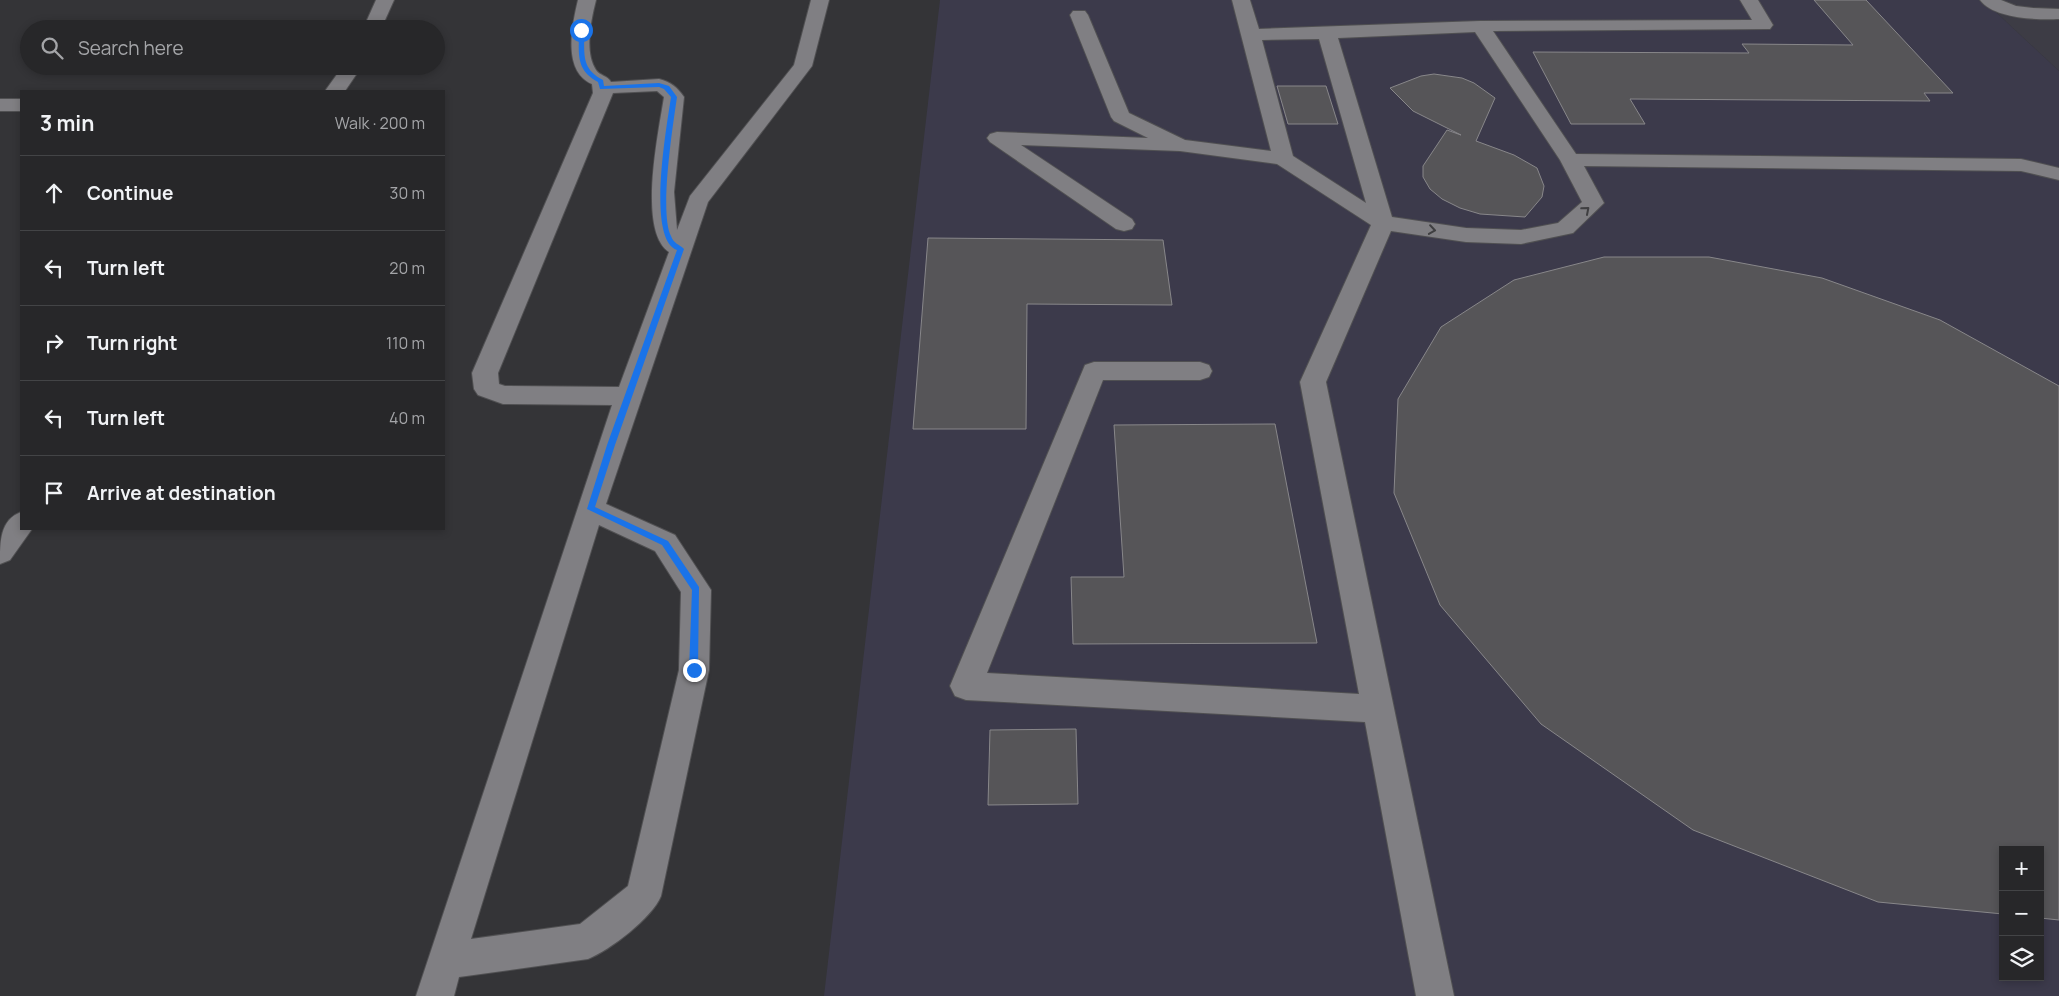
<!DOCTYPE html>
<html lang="en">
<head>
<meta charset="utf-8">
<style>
  :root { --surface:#272729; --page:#2f2f31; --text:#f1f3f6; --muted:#a4a5a8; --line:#434446 }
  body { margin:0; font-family:Manrope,sans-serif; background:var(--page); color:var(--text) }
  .controls { position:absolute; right:15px; bottom:15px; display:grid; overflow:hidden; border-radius:0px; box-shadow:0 2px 8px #0003 }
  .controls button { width:45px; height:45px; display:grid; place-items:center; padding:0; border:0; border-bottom:1px solid var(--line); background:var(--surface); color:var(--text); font:25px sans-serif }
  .stop { position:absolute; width:15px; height:15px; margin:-11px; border:4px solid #1a73e8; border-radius:50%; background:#fff }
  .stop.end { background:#1a73e8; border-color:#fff; box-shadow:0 1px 5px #0008 }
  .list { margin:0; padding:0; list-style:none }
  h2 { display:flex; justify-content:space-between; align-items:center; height:65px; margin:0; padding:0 20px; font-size:21px }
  h2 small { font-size:16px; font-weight:400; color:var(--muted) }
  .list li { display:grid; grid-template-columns:32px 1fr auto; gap:15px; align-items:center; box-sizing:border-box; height:75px; padding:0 20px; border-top:1px solid var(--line) }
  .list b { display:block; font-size:19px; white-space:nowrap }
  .list em { font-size:16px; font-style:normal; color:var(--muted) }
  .icon { flex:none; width:28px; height:28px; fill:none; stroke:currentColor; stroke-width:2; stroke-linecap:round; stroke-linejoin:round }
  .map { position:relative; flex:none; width:2059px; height:996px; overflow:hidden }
  .search { position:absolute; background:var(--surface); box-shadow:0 2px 8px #0003; left:20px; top:20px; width:425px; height:55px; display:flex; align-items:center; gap:12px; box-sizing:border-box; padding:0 18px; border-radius:28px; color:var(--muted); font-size:19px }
  .panel { position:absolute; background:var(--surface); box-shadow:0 2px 8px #0003; left:20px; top:90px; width:425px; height:440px; border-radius:0px }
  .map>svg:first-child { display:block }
</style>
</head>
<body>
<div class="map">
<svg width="2059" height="996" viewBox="0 0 2059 996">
  <rect width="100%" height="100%" fill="#343437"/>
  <path fill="#3d3c45" d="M1983 0H2059V71Z"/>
  <path fill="#3c3a4b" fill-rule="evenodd" d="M940 0H1983L2059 71V996H824ZM2003 850H2040V977H2003Z"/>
  <path fill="#565558" stroke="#88878a" d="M1814 0H1866L1953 93H1924L1930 101 1630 99 1645 124H1571L1533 52 1749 53 1742 44 1853 45Z
    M1434 74 1462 78 1474 83 1495 98 1476 141 1514 155 1537 168 1544 186 1542 197 1525 217 1480 214 1460 208 1442 199 1430 189 1423 177V166L1447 130 1461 135 1413 111 1390 88 1421 76Z
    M1277 86H1326L1338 124H1288Z
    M928 238 1163 240 1172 305 1027 304 1026 429H913Z
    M1604 257H1709L1822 278 1940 320 2059 386V920L2040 918V850H2003V914L1878 902 1693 830 1541 724 1440 605 1394 493 1398 399 1441 327 1514 280Z
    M1275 424 1317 643 1073 644 1071 577H1124L1114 425Z
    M1076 729 1078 804 988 805 990 730Z"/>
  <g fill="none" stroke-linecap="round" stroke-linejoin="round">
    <g stroke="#505052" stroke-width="2">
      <path id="minor" d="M376 0H394L381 29H363Z
        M578 0H596C591 20 584 52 596 70 600 76 607 75 611 82L659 79C671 82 677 87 684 97L674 192 677 230 690 196 794 65 811 0H829L812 66 708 202 606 504 675 535 711 590 709 670 661 896C652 918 610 950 588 959L459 977 454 996H416L612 405 503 404 478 395 474 389 472 373 593 93 592 84C562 71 572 25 578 0ZM657 91 664 97C659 130 637 231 669 252L619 387 505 386 499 384 498 373 613 93ZM599 525 655 551 681 592 679 670 628 886 580 924 471 939Z
        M1232 0H1250L1259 29 1480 21 1752 20 1740 0H1758L1773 25 1770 29 1493 31 1576 154 2021 159 2059 168V180L2021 171 1584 166 1604 203 1573 233 1521 244 1466 242 1391 231 1326 382 1454 996H1416L1365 722 966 700 955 696 950 686 1085 365 1094 362H1200L1209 365 1212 371 1209 377 1200 380H1103L987 673 1359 694 1300 382 1371 225 1277 164 1180 151 1021 145 1132 219 1135 224 1132 229 1124 231 1116 229 990 142 987 138 990 134 997 132 1148 138 1114 121 1111 117 1070 15 1073 11H1085L1088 15 1129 113 1185 140 1271 151ZM1475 32 1560 160 1582 202 1558 223 1521 230 1466 228 1392 217 1338 38ZM1319 39 1366 203 1293 156 1262 40Z
        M1980 0H2001L2016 6 2033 8 2059 9V19C2038 20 1994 19 1980 0Z
        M343 66H362L345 91H325Z
        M0 99H21V111H0Z
        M21 512V529H32L10 560 0 564C0 541 0 520 21 512Z"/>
    </g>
    <use href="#minor" fill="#807f83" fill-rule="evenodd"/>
  </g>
  <defs><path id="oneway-chevron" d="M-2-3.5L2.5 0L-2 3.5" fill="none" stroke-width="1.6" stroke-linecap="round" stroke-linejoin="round" transform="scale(1.25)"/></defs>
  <g stroke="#3f3f41">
    <use href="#oneway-chevron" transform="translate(1586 210) rotate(-41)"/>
    <use href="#oneway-chevron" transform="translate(1432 230) rotate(8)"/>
  </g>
  <path fill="#1a73e8" d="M581 29 584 30C585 53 580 68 603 80L604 86 659 83 669 86 677 97C673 125 659 213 671 236 674 244 679 244 684 249L615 445 595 507 668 541 699 587 698 670 694 674 689 670 692 590 662 545 587 509 607 445 677 250C646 239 667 125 671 97L664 89 659 87 600 89 598 82C575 70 579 53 579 30Z"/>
</svg>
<div class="controls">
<button>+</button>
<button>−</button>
<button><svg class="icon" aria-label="layers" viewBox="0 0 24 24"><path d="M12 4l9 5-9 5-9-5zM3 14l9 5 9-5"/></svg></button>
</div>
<div class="stop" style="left:581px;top:30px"></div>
<div class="stop end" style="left:694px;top:670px"></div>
<div class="search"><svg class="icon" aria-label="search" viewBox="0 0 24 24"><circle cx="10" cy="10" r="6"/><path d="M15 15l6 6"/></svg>Search here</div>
<section class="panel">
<h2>3 min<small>Walk · 200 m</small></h2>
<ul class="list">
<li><svg class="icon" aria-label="ahead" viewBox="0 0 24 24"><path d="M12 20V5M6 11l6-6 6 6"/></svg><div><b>Continue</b></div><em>30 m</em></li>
<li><svg class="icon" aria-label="left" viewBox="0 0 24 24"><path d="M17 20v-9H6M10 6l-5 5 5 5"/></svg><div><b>Turn left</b></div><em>20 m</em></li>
<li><svg class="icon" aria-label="right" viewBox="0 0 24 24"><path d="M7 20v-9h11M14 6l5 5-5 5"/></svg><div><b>Turn right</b></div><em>110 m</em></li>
<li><svg class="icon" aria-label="left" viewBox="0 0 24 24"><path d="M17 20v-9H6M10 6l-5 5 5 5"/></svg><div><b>Turn left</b></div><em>40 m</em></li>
<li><svg class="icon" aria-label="arrive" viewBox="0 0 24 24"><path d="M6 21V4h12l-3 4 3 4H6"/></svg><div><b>Arrive at destination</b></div></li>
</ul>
</section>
</div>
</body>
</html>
